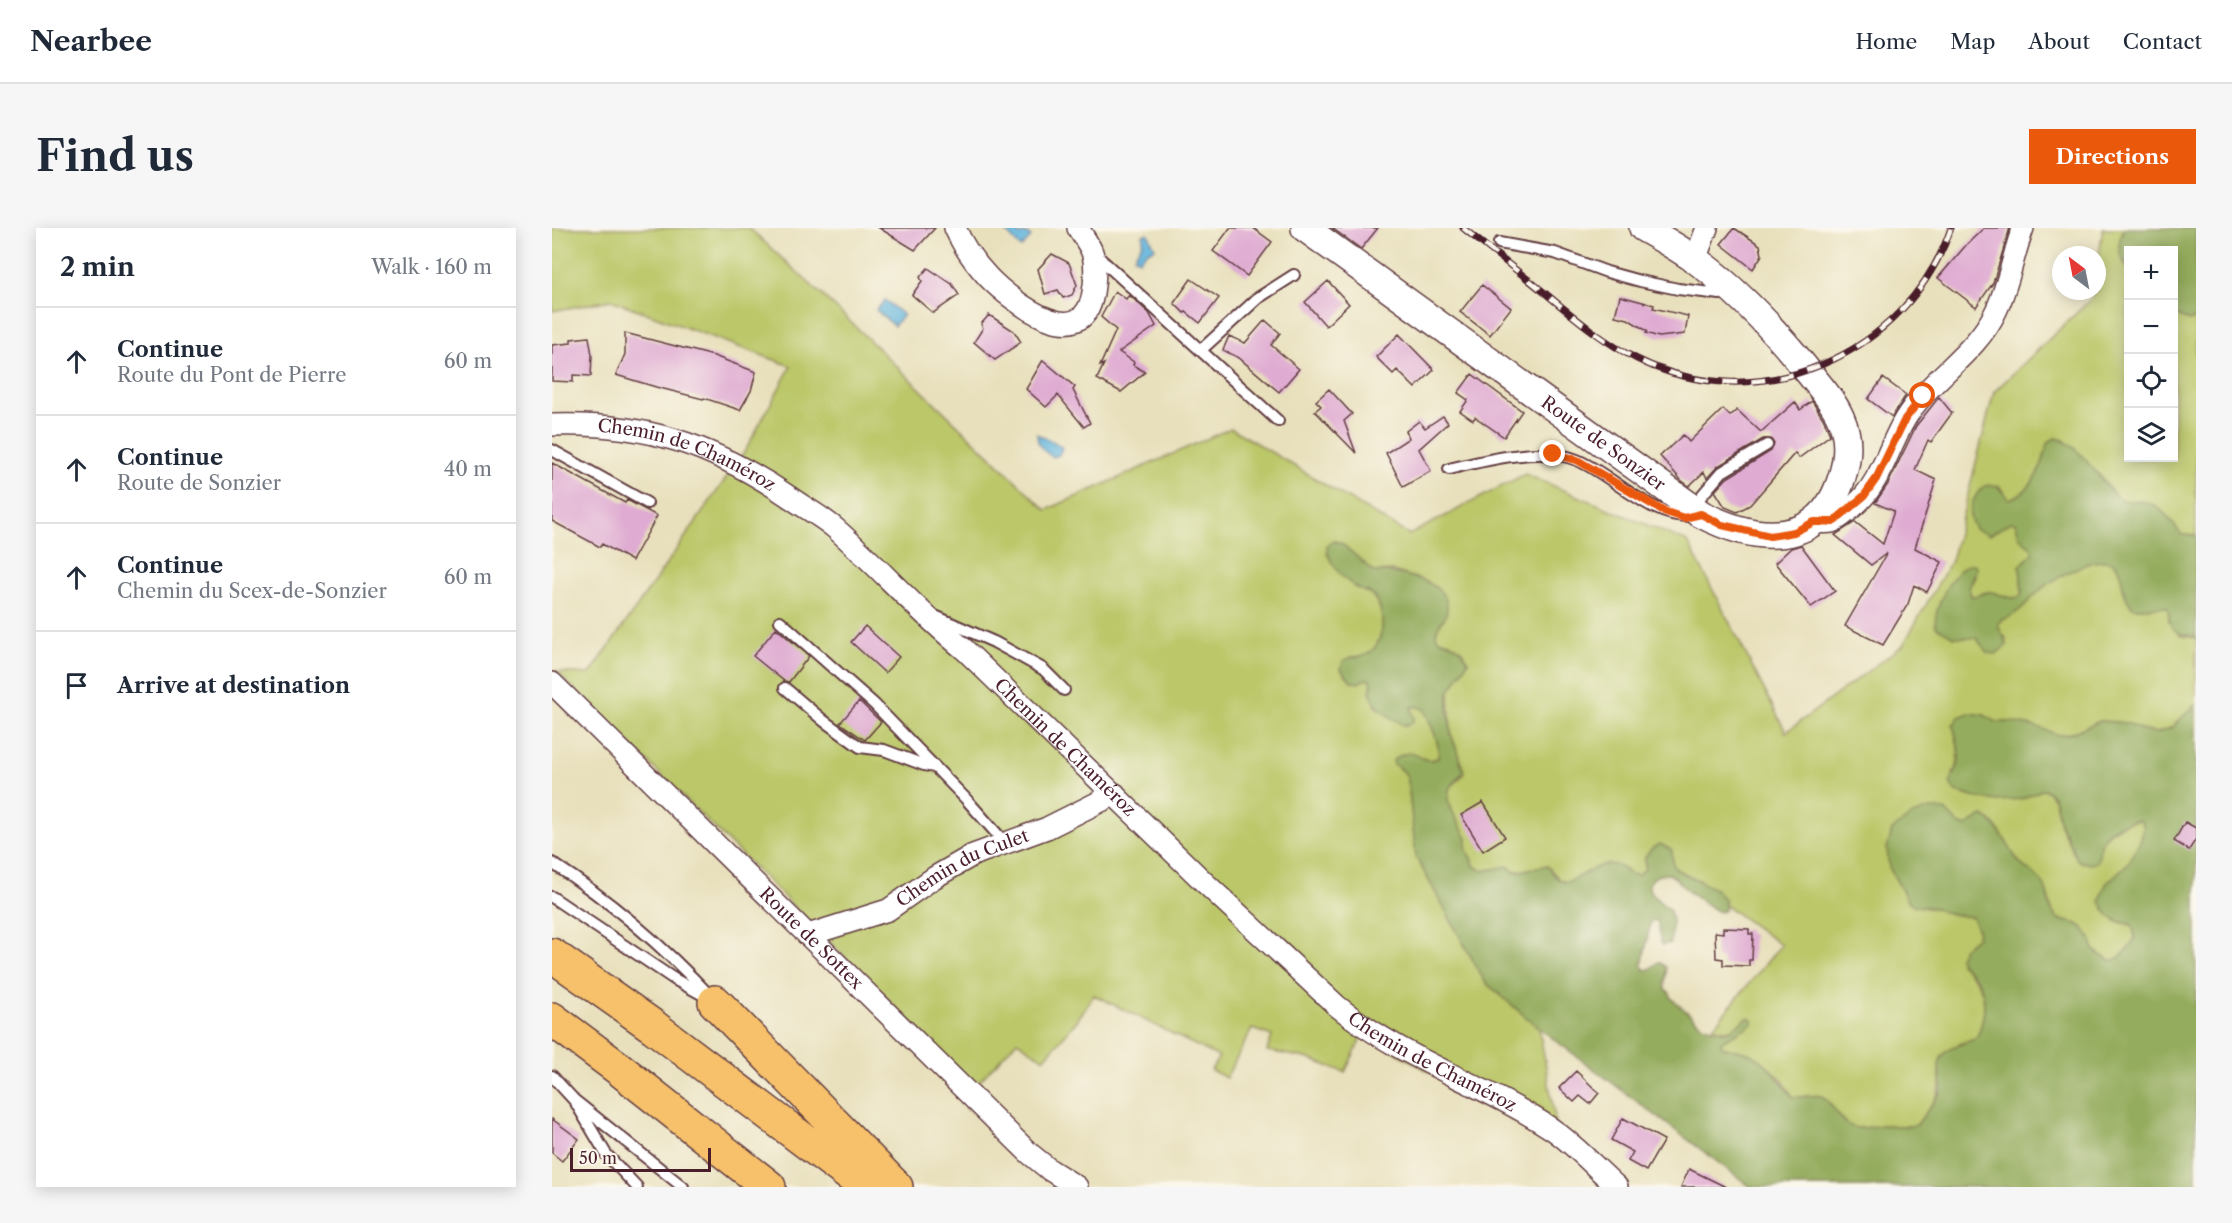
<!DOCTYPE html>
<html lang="en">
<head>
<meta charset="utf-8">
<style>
  :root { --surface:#fff; --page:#f6f6f7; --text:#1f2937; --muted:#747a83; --line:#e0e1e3; --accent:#ea580c }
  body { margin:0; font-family:"Libre Caslon Text",serif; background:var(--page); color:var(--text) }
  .controls { position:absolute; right:18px; top:18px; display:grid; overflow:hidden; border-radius:0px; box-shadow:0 3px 15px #0003 }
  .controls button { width:54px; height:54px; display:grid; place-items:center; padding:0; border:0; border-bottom:2px solid var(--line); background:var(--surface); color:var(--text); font:30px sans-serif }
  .compass { position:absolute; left:1500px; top:18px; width:54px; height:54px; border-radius:50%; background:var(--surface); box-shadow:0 3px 15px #0003; rotate:328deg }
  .scale { position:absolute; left:18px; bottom:15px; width:141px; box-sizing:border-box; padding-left:6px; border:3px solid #4a1f2b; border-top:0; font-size:16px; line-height:21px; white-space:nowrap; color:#4a1f2b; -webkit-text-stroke:4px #fbf7ec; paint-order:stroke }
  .stop { position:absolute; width:18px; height:18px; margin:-14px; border:4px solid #ea580c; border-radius:50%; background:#fff }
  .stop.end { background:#ea580c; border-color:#fff; box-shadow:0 2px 6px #0008 }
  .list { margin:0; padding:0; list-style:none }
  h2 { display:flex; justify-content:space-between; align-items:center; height:78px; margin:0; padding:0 24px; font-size:26px }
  h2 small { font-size:20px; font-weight:400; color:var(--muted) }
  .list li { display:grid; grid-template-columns:39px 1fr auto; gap:18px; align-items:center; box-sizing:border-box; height:108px; padding:0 24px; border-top:2px solid var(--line) }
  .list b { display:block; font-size:22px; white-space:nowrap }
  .list p { margin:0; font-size:20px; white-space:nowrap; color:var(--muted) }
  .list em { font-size:20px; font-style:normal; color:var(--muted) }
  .icon { flex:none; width:33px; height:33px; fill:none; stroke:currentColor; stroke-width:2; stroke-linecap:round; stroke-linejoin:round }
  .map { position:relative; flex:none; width:1644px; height:959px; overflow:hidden; border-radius:0px }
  header { display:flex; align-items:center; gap:36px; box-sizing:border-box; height:84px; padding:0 30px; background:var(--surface); border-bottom:2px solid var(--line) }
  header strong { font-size:28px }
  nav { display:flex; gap:33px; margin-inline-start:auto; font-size:21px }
  .intro { display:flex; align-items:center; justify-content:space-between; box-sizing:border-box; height:144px; padding:0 36px }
  h1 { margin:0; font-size:42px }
  .button { padding:15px 27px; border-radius:0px; background:var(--accent); color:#fff; font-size:21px; font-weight:700 }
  main { display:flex; gap:36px; padding:0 36px }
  aside { flex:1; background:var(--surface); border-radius:0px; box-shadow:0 3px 15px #0003 }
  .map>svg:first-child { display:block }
</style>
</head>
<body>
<header>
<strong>Nearbee</strong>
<nav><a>Home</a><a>Map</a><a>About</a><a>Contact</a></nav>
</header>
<div class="intro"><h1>Find us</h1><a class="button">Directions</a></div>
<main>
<aside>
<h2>2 min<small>Walk · 160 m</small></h2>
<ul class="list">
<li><svg class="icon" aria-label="ahead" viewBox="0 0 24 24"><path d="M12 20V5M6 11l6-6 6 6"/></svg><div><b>Continue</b><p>Route du Pont de Pierre</p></div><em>60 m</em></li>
<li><svg class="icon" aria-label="ahead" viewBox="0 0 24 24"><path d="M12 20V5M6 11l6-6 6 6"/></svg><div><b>Continue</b><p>Route de Sonzier</p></div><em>40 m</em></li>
<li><svg class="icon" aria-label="ahead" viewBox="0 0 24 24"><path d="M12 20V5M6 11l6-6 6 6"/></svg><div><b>Continue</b><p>Chemin du Scex-de-Sonzier</p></div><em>60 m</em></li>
<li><svg class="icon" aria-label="arrive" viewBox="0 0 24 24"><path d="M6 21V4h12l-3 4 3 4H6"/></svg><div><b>Arrive at destination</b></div></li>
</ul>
</aside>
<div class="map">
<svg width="1644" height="959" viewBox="0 0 1644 959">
  <rect width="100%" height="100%" fill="#fbf7ec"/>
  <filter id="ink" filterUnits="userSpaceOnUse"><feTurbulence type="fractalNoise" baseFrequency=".0167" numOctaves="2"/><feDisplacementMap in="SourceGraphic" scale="12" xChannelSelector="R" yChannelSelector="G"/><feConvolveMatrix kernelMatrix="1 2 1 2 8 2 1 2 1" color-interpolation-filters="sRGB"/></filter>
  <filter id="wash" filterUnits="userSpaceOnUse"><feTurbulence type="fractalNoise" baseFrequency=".008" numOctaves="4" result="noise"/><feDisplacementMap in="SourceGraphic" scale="24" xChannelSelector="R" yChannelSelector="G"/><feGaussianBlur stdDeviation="1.35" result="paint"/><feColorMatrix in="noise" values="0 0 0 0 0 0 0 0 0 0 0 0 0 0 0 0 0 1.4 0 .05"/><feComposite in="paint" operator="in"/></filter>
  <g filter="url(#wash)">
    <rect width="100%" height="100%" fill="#e8e0bc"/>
    <path fill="#bbc769" stroke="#82734a" stroke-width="1.5" d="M0 0H197L282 78 494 282 679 200 857 307 973 246 1136 314 1234 504 1351 417 1399 333 1442 164 1540 70 1542 63H1545V40L1551 0H1572C1565 17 1565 26 1576 40V230H1622V84L1627 89 1638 93 1644 89V307H1630L1587 273 1573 274 1563 268 1549 249 1512 212 1503 210 1495 216C1492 237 1480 265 1457 271L1447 258 1444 303 1459 293 1464 295 1468 309 1480 320V326L1468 338 1470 364 1468 369C1456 372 1449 366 1438 364 1431 363 1427 369 1419 368L1417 360 1423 348 1422 336 1402 409H1424L1430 415 1454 410 1448 404 1446 396 1450 391C1464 390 1480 368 1493 358 1506 349 1546 325 1561 335 1574 344 1566 367 1583 380L1615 379 1617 384V393L1629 407 1644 410V476L1619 500 1605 505 1592 503 1575 495 1548 493 1517 506 1507 507 1460 494H1444L1432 487 1401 497C1405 513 1411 532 1401 545L1403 563 1420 569 1469 571 1492 561C1508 570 1503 584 1509 599 1513 608 1518 615 1521 625L1548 620C1552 601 1571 595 1588 592L1592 598 1589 612 1577 634 1567 645 1563 693 1580 697C1588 712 1573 727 1561 733 1532 722 1546 717 1531 701 1523 691 1511 697 1503 688 1497 680 1498 670 1493 662 1486 648 1477 646 1468 635 1455 620 1449 597 1431 588L1414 598 1409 597 1337 639 1356 673 1374 680H1384L1393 685 1420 689 1426 702 1425 709 1412 720 1408 736C1435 759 1438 776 1425 809L1400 819 1387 840C1392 871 1380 873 1365 897 1353 900 1344 897 1332 897 1319 898 1307 904 1295 896 1285 889 1280 873 1269 868 1264 866 1249 870 1241 869L1229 850 1186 822 1173 821 1169 818V814L1177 807 1186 805 1195 790C1184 800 1175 806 1161 799L1229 717 1173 677C1171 662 1139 648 1125 642L1121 637 1093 629V641L1086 647 1041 641 1016 654 1009 653 995 638C984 638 976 643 966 643 951 644 948 638 931 643L923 639 914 620 915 611 901 585 896 572 897 561 911 547V538L899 506 897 464 916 434 898 414 886 411 884 407 885 399 892 391 877 354 841 343 822 344 789 315 781 313 775 326C784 340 793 353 807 361 813 365 818 364 823 371 833 385 834 411 820 424 814 429 805 428 798 429L814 451 818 452 824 479 854 498 859 480 863 478 872 481C878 495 889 515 886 530 877 534 872 531 864 526L847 541 853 545 856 553 864 629 933 754 987 800 1003 890 1001 917 812 805 793 844 754 830 715 823 720 808 700 801 674 850 659 842 667 829 542 767 524 794 492 831 465 813 423 858 5 444 38 446 193 223 239 138 59 72 0 83Z"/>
    <path fill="#94ac5d" stroke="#6f6644" stroke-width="1.5" d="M1572 0H1644V89L1638 93 1627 89 1622 84V22H1576V40C1565 26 1565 16 1572 0Z
      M1503 210C1527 214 1546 251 1563 267 1573 277 1585 270 1597 275 1611 279 1621 297 1630 307H1644V410C1634 406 1622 407 1618 395 1616 389 1618 385 1615 379L1582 380C1566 367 1574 343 1561 335 1546 325 1506 349 1493 358 1480 368 1465 390 1450 391L1446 396C1448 404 1453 409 1455 417L1444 426 1436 425 1424 410 1402 409 1384 399C1379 383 1403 334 1422 336L1425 340 1417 360 1419 368C1427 369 1431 363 1439 364 1450 366 1456 372 1468 369L1470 364 1468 338 1480 326V320L1467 309 1464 295 1459 294 1437 307 1424 302C1421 298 1419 294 1418 289 1417 277 1428 251 1444 258 1449 260 1453 267 1457 271 1480 265 1492 237 1495 216Z
      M781 313 789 315 822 344C843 343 899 352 895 382 894 393 884 396 884 407L886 411C900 415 911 419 916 434L897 464 896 481 899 506 912 543 897 561 896 572 901 585 915 611 914 620 923 639 931 643 956 638 962 644C974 643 984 638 995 638 999 642 1003 649 1008 652 1025 662 1050 617 1077 646L1086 647 1093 641V629L1100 620 1108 616 1120 622 1121 637 1125 642 1165 662 1173 673V682L1168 684C1162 682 1140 667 1135 662 1129 657 1124 649 1117 646 1111 646 1102 647 1099 653 1090 664 1112 675 1118 683L1120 693 1119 715 1110 717 1108 713 1106 695 1103 692 1099 693 1090 738 1093 742 1098 741 1107 734 1114 739C1116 747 1111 753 1113 761L1117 764 1120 771 1150 797 1169 803 1178 802 1195 790H1199L1201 794C1191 804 1179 806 1169 814L1170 818C1177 823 1188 821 1197 825 1219 836 1227 852 1241 869 1249 870 1264 866 1269 868 1280 873 1285 889 1295 896 1307 904 1319 898 1332 897 1344 897 1353 900 1365 897 1370 889 1387 869 1389 862 1391 854 1387 847 1387 839 1388 818 1410 818 1425 809 1433 790 1437 763 1421 747 1414 740 1409 738 1407 729L1412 720 1425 709 1426 702 1420 689 1393 685 1384 680 1363 678 1356 673 1337 639 1335 621 1340 602 1361 587 1378 581 1393 582 1408 597 1414 598 1431 588C1449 597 1455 620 1468 635 1475 643 1487 647 1492 657 1497 667 1496 679 1503 688 1511 697 1523 691 1532 701 1546 717 1532 722 1561 733 1573 727 1588 712 1580 697 1563 693 1555 690 1548 673L1554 656 1577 634 1589 612 1592 598 1588 592C1574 594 1553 599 1549 616 1547 622 1548 627 1545 634L1538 636 1526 633C1521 625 1520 618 1516 611 1514 606 1511 603 1509 598 1503 583 1508 570 1492 561L1469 571 1446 573 1420 569 1403 563 1398 555C1400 549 1404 543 1406 537 1409 525 1404 509 1401 497L1407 489 1417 485 1432 487 1444 494H1460L1485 499 1507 507 1517 506 1548 493 1575 495 1592 503 1605 505 1619 500 1644 476V959H1199L987 800 933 754 864 629 856 553 853 545 842 536 841 532C865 514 868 539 886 530 889 515 878 495 872 481L863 478 859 480 862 490 860 495 854 498C838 490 823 481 818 463L820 457 818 452 814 451 806 455 799 453 789 441 791 433C800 427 809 431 817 425 824 421 827 413 829 406 832 393 830 372 816 364 813 363 810 363 807 361 793 353 775 335 775 318Z"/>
    <path fill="#60b4dc" stroke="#556a84" stroke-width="1.5" d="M460 0 468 7 474 5 479 9 469 20 455 5Z
      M596 5 603 20 599 23 597 22 587 32 582 29 591 14V7Z
      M333 72 351 87 342 98 324 82Z
      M485 206C494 212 503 212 510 220L507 227 501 229C492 224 485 218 485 206Z"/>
    <g id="blocks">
      <path fill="#dfabd2" d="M327 0H383L363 22Z
        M678 0H701L720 14 695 48 661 23Z
        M780 0H826L809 21Z
        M1182 0 1208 17 1210 27 1201 41 1169 16Z
        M1432 0H1458L1441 55 1424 79 1386 50 1415 16Z
        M500 26 517 35 525 57 520 67 511 70 506 62 493 66 486 41Z
        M376 40 400 56 407 67 381 85 360 67 370 53 368 49Z
        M639 51 667 70 648 95 634 84 632 85 622 75Z
        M776 53 797 76 774 98 753 74Z
        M930 57 959 80 938 107 908 84Z
        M563 63 574 71 577 67 597 85 604 98 567 124 582 134 581 137 593 144 569 164 545 151 552 136 548 138 564 102 549 89Z
        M1068 68 1102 77 1101 80 1136 88 1133 106 1107 109 1094 105 1095 103 1076 91 1063 88Z
        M437 87 462 103 469 114 443 132 422 114 431 100 429 96Z
        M713 92 728 105 719 117 747 141 727 164 687 130 671 122 677 108 693 115Z
        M73 105 162 128 204 144 199 163 188 182 152 170 151 171 104 159 64 147 73 126Z
        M847 106 882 142 863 160 845 142 841 146 824 129Z
        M37 109 40 127 39 148 21 147V154L0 153V117L19 115V111Z
        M491 132 523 159 521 162 538 195 532 199 506 167 494 179 474 161Z
        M920 146 970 183 952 209 923 189 921 192 908 183 916 172 906 165Z
        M1331 150 1354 167 1340 189 1316 171Z
        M777 161 800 186 792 193 804 225 763 183 769 178 764 173Z
        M1387 169 1400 185 1379 214 1376 212 1363 242 1384 252 1363 320 1390 334 1375 364 1362 357 1356 376 1331 417 1293 398 1335 325 1319 337 1283 307 1303 294 1331 316 1342 283 1323 275 1336 256 1364 198Z
        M1260 173 1272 192 1278 207 1247 230 1243 225 1198 277 1185 284 1173 279 1163 263 1175 250 1219 223 1222 216 1219 211H1211L1166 238 1155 250 1152 244 1137 258 1129 252 1108 228 1131 207 1137 214 1171 181 1178 188 1185 182 1209 204 1243 174 1248 182Z
        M891 188 896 195 867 221 879 243 851 259 834 225 857 210 854 203 867 193 873 200Z
        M0 235 73 275 75 272 105 288 80 333 50 316 48 319 0 293Z
        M1249 317 1283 363 1259 379 1223 335 1239 320Z
        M313 398 347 429 333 445 299 414Z
        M224 400 257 428 237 454 232 453 201 428Z
        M307 473 329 494 313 512 288 495Z
        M931 574 953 609 931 623 909 587Z
        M1633 594 1644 600V611L1637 622 1622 613Z
        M1171 700 1197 701V706H1201L1200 732H1197V738L1171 737V731L1164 730 1163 704 1171 705Z
        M1024 843 1047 865 1038 876 1028 868 1022 874 1007 860Z
        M1071 890 1112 912 1094 943 1076 933 1081 924 1059 912Z
        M0 891 27 911 10 933 0 925Z
        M1137 941 1174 959H1129Z"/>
    </g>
  </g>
  <g filter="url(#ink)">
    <use href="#blocks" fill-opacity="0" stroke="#623c41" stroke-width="1.5"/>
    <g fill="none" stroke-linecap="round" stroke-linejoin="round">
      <g stroke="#623c41" stroke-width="14">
        <path id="service" d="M947 15 1003 25 1055 44 1088 53 1126 61 1168 66 1175 59
          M543 26 726 193
          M649 122 706 70 742 47
          M0 222 95 275
          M897 241C934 232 989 218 1025 232 1060 246 1103 295 1143 287
          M1139 280 1170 244 1215 217
          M383 388 442 414 491 441 512 462
          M228 393 322 476 414 571 453 615
          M233 460 272 493 308 519 332 522 372 537 382 539
          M0 635C59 673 113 720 161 771
          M0 669 122 751 155 769
          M0 848 22 872 131 959
          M25 877 54 926 85 959"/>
      </g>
      <g stroke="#623c41" stroke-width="24">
        <g id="minor">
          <path d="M403 0C411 18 423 35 436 49 460 74 531 128 541 65 543 53 544 35 540 24 537 16 530 7 526 0"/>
          <path d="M1143 32 1155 0"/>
          <path id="s1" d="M0 197C94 194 161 217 239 270 253 280 270 289 284 301 328 340 367 385 413 422L652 654 785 778C852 832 930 855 1000 901 1023 917 1044 940 1065 959"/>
          <path d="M1262 294C1267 294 1275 295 1280 294 1287 292 1307 274 1312 268 1331 246 1338 216 1353 191 1377 151 1424 126 1444 83 1457 56 1461 27 1471 0"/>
          <path id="s2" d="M0 455 477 925 498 942 525 959"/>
          <path id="s3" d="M256 707 336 682 383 649 421 627 495 600 563 566"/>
        </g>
      </g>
      <g stroke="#623c41" stroke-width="30">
        <g id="tertiary">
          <path id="s4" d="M753 0 1149 286C1205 315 1269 321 1290 249 1296 230 1297 209 1289 191 1282 174 1269 160 1258 146 1227 107 1186 63 1145 33 1128 21 1109 10 1091 0"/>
        </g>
      </g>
      <g stroke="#623c41" stroke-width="36">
        <path id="motorway" d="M0 727 102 799 314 959
          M163 774 344 959
          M0 791 66 840 217 959"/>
      </g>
      <use href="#service" stroke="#fff" stroke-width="10"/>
      <use href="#minor" stroke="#fff" stroke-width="21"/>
      <use href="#tertiary" stroke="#fff" stroke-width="27"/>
      <use href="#motorway" stroke="#f6c16b" stroke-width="33"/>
      <g stroke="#4a1f2b" stroke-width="7">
        <path id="rail" d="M911 0C938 22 966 43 993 65 1022 89 1051 114 1085 131 1206 192 1356 127 1399 0"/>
      </g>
      <use href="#rail" stroke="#fbf7ec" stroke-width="4.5" stroke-dasharray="14" stroke-linecap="butt"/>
    </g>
  </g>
  <g fill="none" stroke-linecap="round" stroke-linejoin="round" filter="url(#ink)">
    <path stroke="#ea580c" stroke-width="8" d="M1001 226 1025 232 1111 283 1132 290 1149 286 1170 297 1218 308 1242 304 1262 294H1281L1312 268 1324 251 1353 191 1371 168"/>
  </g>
  <g text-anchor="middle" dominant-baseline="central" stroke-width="4.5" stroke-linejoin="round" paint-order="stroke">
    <g font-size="18" fill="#4a1f2b" stroke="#fbf7ec">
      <text stroke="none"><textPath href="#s4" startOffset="368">Route de Sonzier</textPath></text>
      <text stroke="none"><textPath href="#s1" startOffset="140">Chemin de Chaméroz</textPath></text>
      <text stroke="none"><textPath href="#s1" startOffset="626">Chemin de Chaméroz</textPath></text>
      <text stroke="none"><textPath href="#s3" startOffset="170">Chemin du Culet</textPath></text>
      <text stroke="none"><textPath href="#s2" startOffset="364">Route de Sottex</textPath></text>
      <text stroke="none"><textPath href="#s1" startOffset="1112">Chemin de Chaméroz</textPath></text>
    </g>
  </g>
</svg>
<div class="controls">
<button>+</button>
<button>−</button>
<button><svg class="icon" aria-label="locate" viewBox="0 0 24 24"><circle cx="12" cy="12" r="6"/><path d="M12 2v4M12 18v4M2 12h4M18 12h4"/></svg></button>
<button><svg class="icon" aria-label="layers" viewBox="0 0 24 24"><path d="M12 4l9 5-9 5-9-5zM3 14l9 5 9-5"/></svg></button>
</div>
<svg class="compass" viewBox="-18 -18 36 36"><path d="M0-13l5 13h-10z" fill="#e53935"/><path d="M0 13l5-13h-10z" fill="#747a83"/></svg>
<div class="scale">50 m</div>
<div class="stop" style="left:1371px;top:168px"></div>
<div class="stop end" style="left:1001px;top:226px"></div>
</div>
</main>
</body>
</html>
